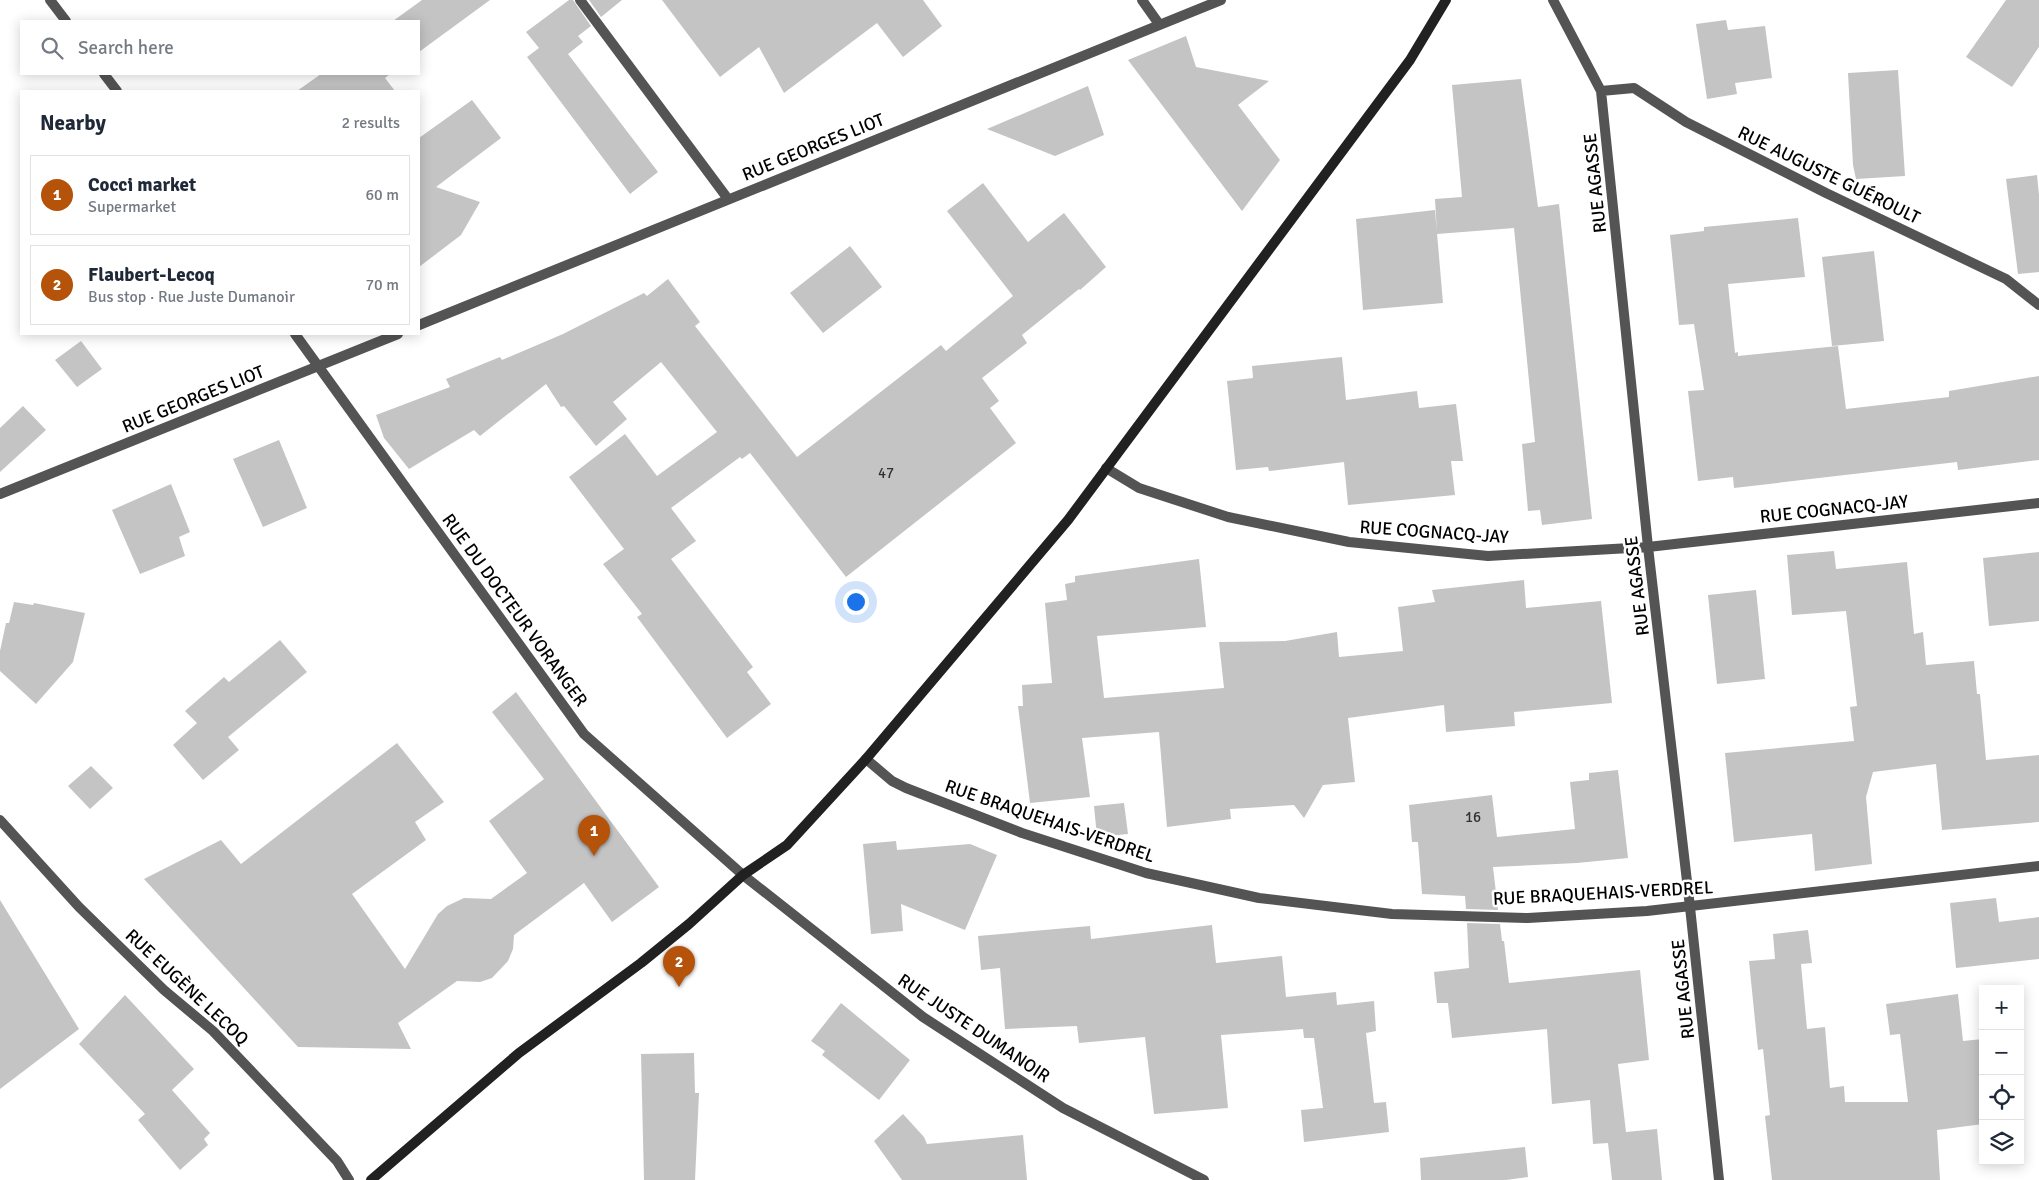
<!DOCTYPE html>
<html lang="en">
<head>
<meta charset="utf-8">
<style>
  :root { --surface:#fff; --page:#f2f2f3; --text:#1f2937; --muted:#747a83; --line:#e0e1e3; --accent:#b45309 }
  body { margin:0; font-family:Signika,sans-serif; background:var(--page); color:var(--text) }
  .controls { position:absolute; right:15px; bottom:15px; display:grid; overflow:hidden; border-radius:0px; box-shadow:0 2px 12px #0003 }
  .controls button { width:45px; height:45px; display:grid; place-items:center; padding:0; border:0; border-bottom:1px solid var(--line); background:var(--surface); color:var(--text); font:25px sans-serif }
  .you { position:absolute; left:855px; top:601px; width:18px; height:18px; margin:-12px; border:4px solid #fff; border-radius:50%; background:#1a73e8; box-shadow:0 0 0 8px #1a73e833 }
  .badge { display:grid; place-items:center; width:32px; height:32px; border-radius:50%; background:var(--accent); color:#fff; font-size:16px; font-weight:700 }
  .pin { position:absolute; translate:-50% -41px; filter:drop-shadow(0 1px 2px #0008) }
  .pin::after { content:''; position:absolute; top:26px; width:18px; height:15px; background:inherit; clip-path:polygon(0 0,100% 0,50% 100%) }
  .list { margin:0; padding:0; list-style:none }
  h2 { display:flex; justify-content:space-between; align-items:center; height:65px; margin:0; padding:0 20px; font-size:21px }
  h2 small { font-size:16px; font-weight:400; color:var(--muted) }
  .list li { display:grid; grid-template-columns:32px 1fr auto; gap:15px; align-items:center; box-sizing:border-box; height:80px; margin:0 10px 10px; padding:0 10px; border:1px solid var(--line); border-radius:0px }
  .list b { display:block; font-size:19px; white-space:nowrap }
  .list p { margin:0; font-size:16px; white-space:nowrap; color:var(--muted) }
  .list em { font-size:16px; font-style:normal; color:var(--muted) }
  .icon { flex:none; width:28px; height:28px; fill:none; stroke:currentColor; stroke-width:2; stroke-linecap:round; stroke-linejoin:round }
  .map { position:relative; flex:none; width:2039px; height:1180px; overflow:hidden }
  .search { position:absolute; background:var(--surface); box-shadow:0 2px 12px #0003; left:20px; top:20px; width:400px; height:55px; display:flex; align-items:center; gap:12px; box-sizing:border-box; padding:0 18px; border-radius:0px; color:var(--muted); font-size:19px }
  .panel { position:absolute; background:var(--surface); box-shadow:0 2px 12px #0003; left:20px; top:90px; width:400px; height:245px; border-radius:0px }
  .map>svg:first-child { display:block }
</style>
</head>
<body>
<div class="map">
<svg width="2039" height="1180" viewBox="0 0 2039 1180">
  <rect width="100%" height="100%" fill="#fff"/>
  <path fill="#c4c4c4" d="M422 0H490L419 52V21H393Z
    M569 0H573L591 26 578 36 583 42 568 54 658 172 630 194 527 57 539 48 526 32Z
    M589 0H622L601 17Z
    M662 0H923L942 26 903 57 877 23 784 93 759 47 720 77Z
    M2006 0H2039V47L2012 87 1966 57Z
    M1726 20 1728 30 1765 26 1772 78 1735 83 1737 94 1707 99 1696 24Z
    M1186 36 1196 67 1269 81 1238 105 1280 160 1242 211 1128 60Z
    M1898 70 1905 176 1856 179 1853 165 1848 73Z
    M321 74H390L385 78 395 91H297Z
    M1521 79 1538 207 1559 204 1592 519 1542 525 1540 510 1528 511 1522 444 1535 442 1514 228 1437 234 1435 199 1462 197 1452 85Z
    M1088 86 1104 135 1055 156 987 129Z
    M472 100 501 138 436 187 480 202 461 235 419 267V138Z
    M2037 175 2039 195V272L2018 274 2006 179Z
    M983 183 1028 242 1064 213 1106 267 1080 290 1079 289 1022 335 1027 343 982 378 999 401 990 408 1016 443 846 577 750 453 742 459 740 457 671 508 696 541 671 559 753 667 747 672 771 704 727 738 637 617 642 614 603 564 624 549 569 477 625 434 657 476 717 432 661 362 613 402 627 419 596 446 564 406 561 407 546 384 480 436 474 430 409 469 384 438 376 415 450 387 446 379 500 357 502 360 563 334 644 293 647 296 668 279 700 322 695 326 797 457 941 345 946 351 1013 296 947 211Z
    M1435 210 1443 303 1363 310 1356 219Z
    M1798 218 1805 277 1728 284 1735 353 1738 352V356L1838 346 1846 409 1949 397V391L2039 376V460L1958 470 1957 462 1734 488 1733 477 1698 481 1688 391 1704 390 1694 324 1679 325 1670 235 1704 231V227Z
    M850 246 882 287 823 333 790 293Z
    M1874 251 1884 341 1832 346 1822 257Z
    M81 341 102 369 77 387 55 360Z
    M1342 357 1346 400 1417 391 1419 408 1456 404 1463 461H1451L1455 495 1348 505 1344 462 1269 471 1268 467 1236 470 1227 381 1253 378 1252 366Z
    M23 406 46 430 0 472V428Z
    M279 440 307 508 263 527 233 459Z
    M171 484 190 532 179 537 185 556 140 574 112 510Z
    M1834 551 1836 569 1907 562 1914 634 1923 632 1926 665 1974 661 1977 694H1980L1986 760 2039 755V822L1942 830 1936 764 1873 772 1866 797 1872 864 1815 871 1812 834 1734 842 1725 753 1854 741 1850 707 1857 706 1846 611 1792 615 1787 555Z
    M2039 552V621L1989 626 1983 558Z
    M1199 559 1206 627 1097 636 1104 698 1224 688 1219 642 1285 641 1337 632 1339 657 1403 651 1398 607 1435 602 1432 590 1524 580 1526 608 1601 601 1612 703 1514 712 1515 726 1446 732 1444 705 1348 718 1355 782 1323 785 1304 818 1294 805 1230 809 1231 819 1167 827 1159 732 1082 738 1090 797 1030 803 1018 706H1023L1022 685 1052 683 1045 603 1067 600 1065 584 1075 582V576Z
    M1756 590 1765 679 1717 684 1708 595Z
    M14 602 33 605 34 603 85 613 73 662 36 704 0 671V651L6 623H9Z
    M280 640 307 672 228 737 239 750 203 780 173 745 197 723 185 711 224 677 229 682Z
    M516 692 659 887 612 922 584 883 514 935 513 949 508 961 492 978 480 982 457 981 398 1023 411 1049 298 1047 144 879 221 840 241 864 397 743 444 802 415 822 426 840 352 894 405 969 438 914 447 906 464 898 491 899 527 873 489 821 544 779 492 712Z
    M91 766 113 788 90 809 68 786Z
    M1618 770 1628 858 1577 863 1493 867 1498 910 1466 909 1465 896 1422 894 1418 842H1412L1409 805 1492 795 1497 837 1575 829 1570 782 1589 780V773Z
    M1124 803 1128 834 1097 837 1094 806Z
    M896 841 897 850 970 844 997 855 965 930 901 904 903 931 871 934 863 844Z
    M1996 898 1999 922 2039 917V959L1956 968 1950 903Z
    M0 900 79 1029 0 1089Z
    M1467 923 1500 924 1502 941H1504L1509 983 1640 970 1649 1060 1618 1064 1626 1132 1657 1129 1662 1180H1612L1608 1143 1593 1144 1590 1100 1552 1104 1547 1029 1452 1038 1448 1003H1437L1434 972 1469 968Z
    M1212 925 1216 963 1282 956 1286 997 1336 992 1337 1005 1374 1001 1376 1031 1366 1033 1374 1103 1386 1102 1389 1132 1304 1142 1301 1110 1323 1108 1314 1038H1304L1303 1029 1221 1035 1228 1108 1154 1114 1145 1037 1079 1043 1077 1026 1005 1029 1000 968 981 970 978 936 1090 926 1091 939Z
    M1808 930 1812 963 1801 964 1807 1029 1825 1027 1830 1088 1844 1086 1845 1102H1908L1900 1034 1890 1035 1886 1004 1958 994 1963 1041 1983 1039V1124L1937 1130 1940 1180H1772L1765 1116 1770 1115 1763 1049 1758 1050 1749 961 1775 959 1773 934Z
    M125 995 194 1069 172 1090 210 1133 204 1139 208 1145 180 1170 138 1120 145 1114 79 1044Z
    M841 1003 910 1060 879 1100 822 1055 825 1051 811 1041Z
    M694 1053 695 1093H699L695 1180H644L641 1054Z
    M903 1114 924 1137 927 1144 1023 1135 1027 1180H902L874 1141Z
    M1525 1147 1528 1177 1506 1180H1421L1420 1158Z"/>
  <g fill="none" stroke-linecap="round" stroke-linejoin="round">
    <path stroke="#545454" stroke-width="10" d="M50 0 66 21
      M580 0 728 199
      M1142 0 1159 24
      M1553 0 1601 91 1648 547 1690 907 1719 1180
      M104 74 117 91
      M1601 91 1634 88 1686 122 1826 193 2006 279 2039 305
      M419 325 1221 0
      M295 334 584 734 743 875 923 1017 1063 1108 1204 1180
      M1106 468 1139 488 1228 517 1349 542 1488 556 1648 547 2039 503
      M0 494 398 334
      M866 759 892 781 906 788 1022 833 1146 873 1259 898 1392 914 1528 918 1647 911 2039 866
      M0 820 79 907 164 990 213 1031 337 1161 349 1180"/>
    <path stroke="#212121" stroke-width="10" d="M371 1180 519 1053 641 963 689 924 743 875 787 845 866 759 1068 520 1410 60 1446 0"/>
  </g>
  <g text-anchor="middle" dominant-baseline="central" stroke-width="5" stroke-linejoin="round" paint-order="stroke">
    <g font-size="15" fill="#313131">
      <text x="886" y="473">47</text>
      <text x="1473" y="817">16</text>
    </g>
    <g font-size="18" fill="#000" stroke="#fff">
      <text transform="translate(813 147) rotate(-22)">RUE GEORGES LIOT</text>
      <text transform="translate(1829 175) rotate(26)">RUE AUGUSTE GUÉROULT</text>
      <text transform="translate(1595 183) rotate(-96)">RUE AGASSE</text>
      <text transform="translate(193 399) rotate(-22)">RUE GEORGES LIOT</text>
      <text transform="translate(1834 509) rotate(-6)">RUE COGNACQ-JAY</text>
      <text transform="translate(1434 532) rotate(4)">RUE COGNACQ-JAY</text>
      <text transform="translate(1637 586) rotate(-97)">RUE AGASSE</text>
      <text transform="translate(515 610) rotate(54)">RUE DU DOCTEUR VORANGER</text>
      <text transform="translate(1050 821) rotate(19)">RUE BRAQUEHAIS-VERDREL</text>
      <text transform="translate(1603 893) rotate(-3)">RUE BRAQUEHAIS-VERDREL</text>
      <text transform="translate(187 987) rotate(43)">RUE EUGÈNE LECOQ</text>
      <text transform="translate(1683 989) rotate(-96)">RUE AGASSE</text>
      <text transform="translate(974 1028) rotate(34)">RUE JUSTE DUMANOIR</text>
    </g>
  </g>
</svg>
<div class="controls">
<button>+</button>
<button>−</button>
<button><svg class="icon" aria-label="locate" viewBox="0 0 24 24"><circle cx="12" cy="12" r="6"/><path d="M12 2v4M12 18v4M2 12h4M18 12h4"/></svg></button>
<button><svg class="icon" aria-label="layers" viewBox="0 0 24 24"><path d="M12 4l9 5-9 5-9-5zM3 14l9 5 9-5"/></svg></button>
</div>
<div class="you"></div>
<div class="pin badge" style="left:594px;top:856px">1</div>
<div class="pin badge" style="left:679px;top:987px">2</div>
<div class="search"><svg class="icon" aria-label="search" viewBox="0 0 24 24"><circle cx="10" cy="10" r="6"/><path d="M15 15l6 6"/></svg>Search here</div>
<section class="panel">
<h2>Nearby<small>2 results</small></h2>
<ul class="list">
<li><span class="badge">1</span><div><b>Cocci market</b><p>Supermarket</p></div><em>60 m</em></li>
<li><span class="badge">2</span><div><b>Flaubert-Lecoq</b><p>Bus stop · Rue Juste Dumanoir</p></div><em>70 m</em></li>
</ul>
</section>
</div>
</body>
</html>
